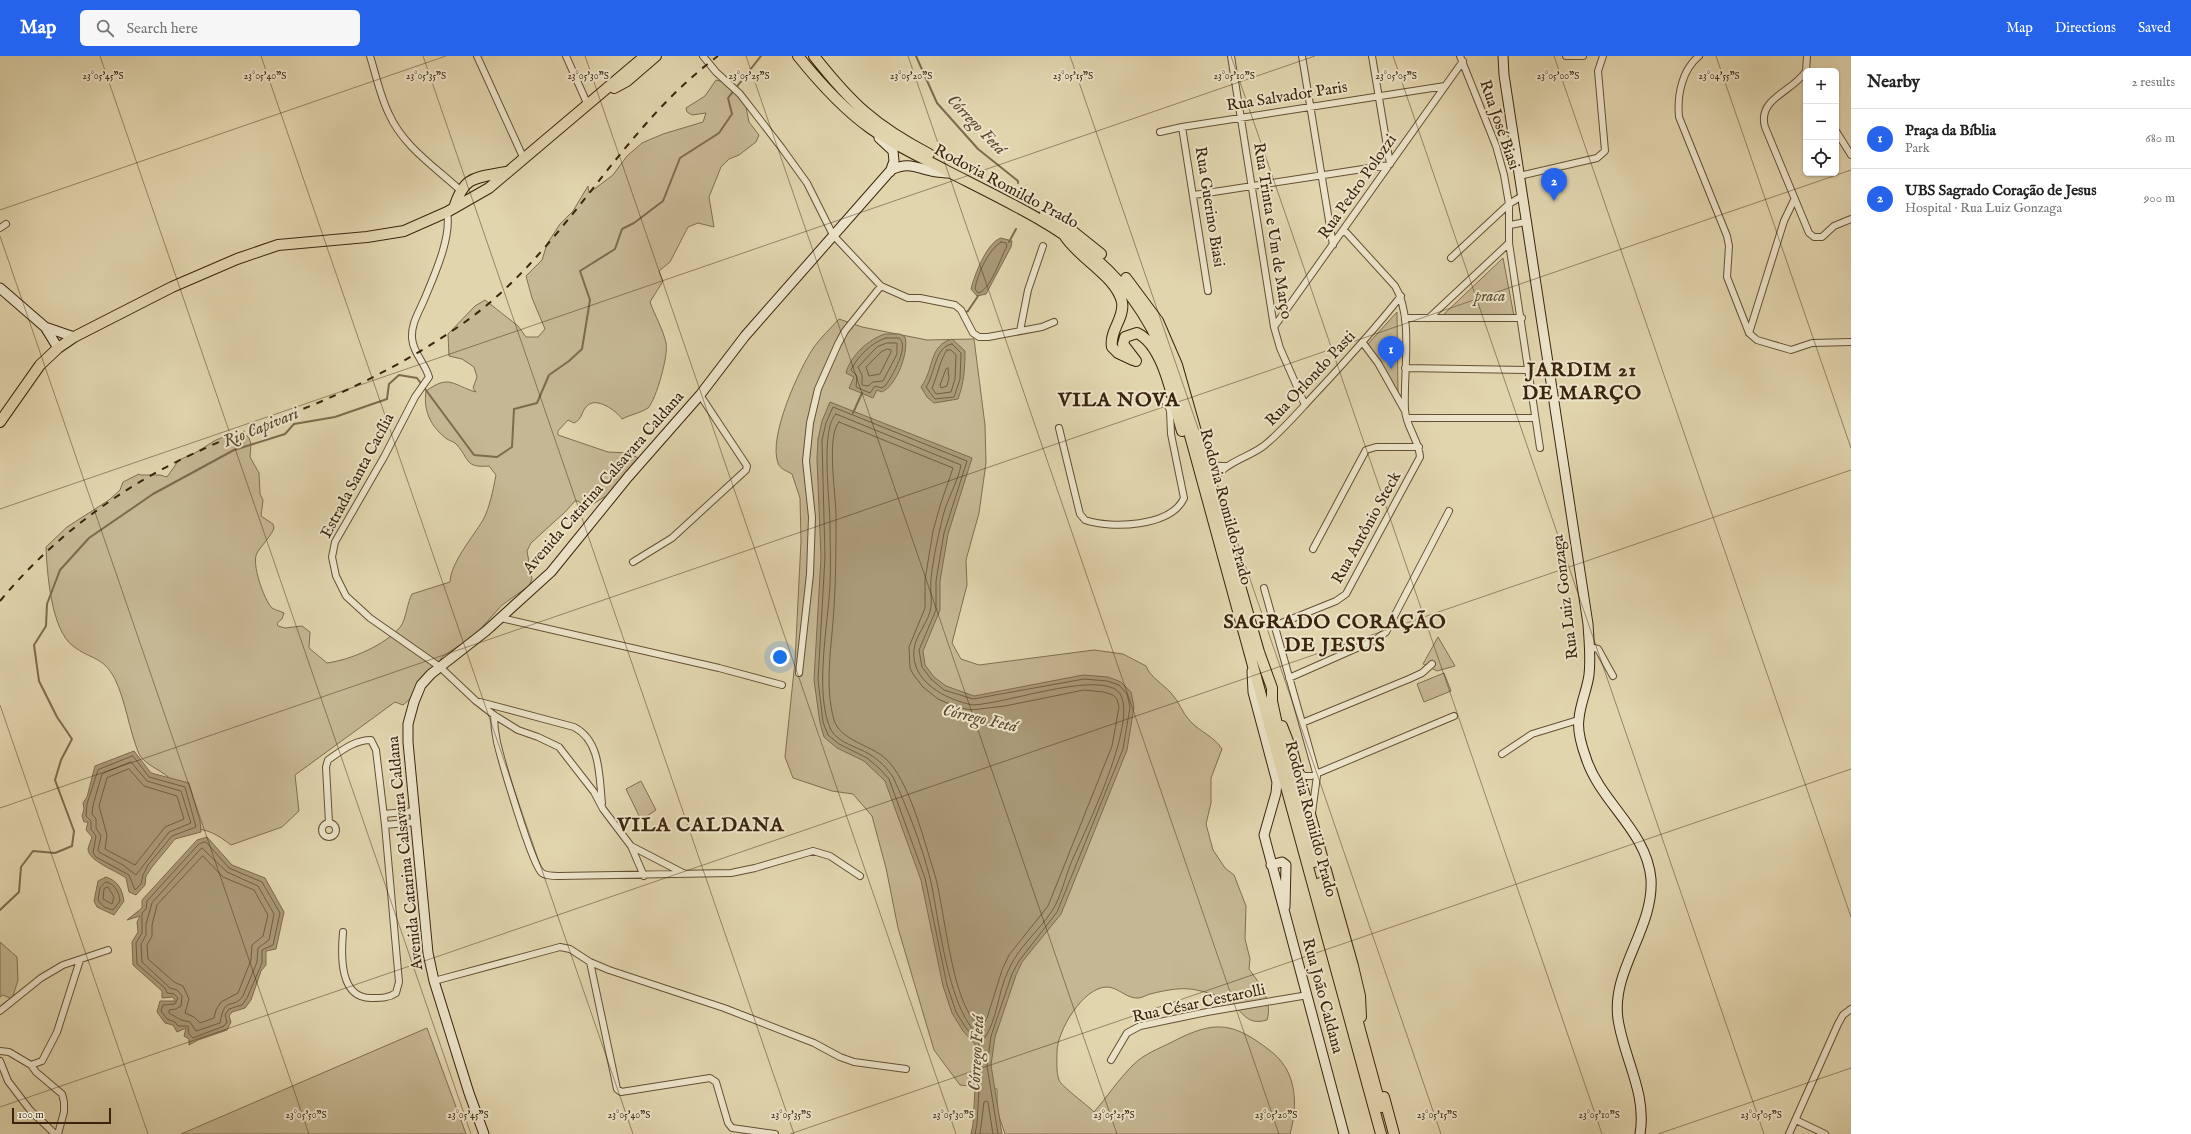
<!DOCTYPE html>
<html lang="en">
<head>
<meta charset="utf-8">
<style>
  :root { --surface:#fff; --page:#f6f6f6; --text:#222; --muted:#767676; --line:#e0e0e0; --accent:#2563eb }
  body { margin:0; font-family:"IM FELL English",serif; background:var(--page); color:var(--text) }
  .controls { position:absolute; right:12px; top:12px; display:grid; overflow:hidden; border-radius:6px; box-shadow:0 1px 3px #0004 }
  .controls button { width:36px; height:36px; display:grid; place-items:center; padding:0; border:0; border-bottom:1px solid var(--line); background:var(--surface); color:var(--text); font:20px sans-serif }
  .scale { position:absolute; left:12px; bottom:10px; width:99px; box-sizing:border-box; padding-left:4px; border:2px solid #3b240d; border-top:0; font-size:11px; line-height:14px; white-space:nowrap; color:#3b240d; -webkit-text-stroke:3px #ece4ca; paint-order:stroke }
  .you { position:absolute; left:780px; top:601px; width:14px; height:14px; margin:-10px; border:3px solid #fff; border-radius:50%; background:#1a73e8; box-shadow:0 0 0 6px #1a73e833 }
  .badge { display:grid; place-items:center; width:26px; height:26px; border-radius:50%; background:var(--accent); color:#fff; font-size:13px; font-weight:700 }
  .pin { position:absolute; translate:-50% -33px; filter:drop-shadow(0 1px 2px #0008) }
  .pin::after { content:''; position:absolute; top:21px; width:14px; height:12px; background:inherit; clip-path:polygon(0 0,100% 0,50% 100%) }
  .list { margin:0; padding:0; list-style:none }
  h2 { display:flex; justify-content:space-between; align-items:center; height:52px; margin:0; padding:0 16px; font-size:17px }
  h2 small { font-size:13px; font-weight:400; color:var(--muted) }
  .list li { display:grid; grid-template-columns:26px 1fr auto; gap:12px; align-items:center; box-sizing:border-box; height:60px; padding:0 16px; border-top:1px solid var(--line) }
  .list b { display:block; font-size:15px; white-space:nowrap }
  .list p { margin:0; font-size:13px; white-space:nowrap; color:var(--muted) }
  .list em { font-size:13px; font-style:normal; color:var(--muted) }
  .icon { flex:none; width:22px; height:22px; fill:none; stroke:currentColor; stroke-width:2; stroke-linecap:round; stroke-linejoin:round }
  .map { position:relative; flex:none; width:1851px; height:1078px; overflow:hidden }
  header { display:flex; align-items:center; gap:24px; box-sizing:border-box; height:56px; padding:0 20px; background:var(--accent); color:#fff }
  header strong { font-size:19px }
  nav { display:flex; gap:22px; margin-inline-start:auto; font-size:14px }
  .search { width:280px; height:36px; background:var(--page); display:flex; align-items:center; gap:10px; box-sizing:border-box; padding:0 14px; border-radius:6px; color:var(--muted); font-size:15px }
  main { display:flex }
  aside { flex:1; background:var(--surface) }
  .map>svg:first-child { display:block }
</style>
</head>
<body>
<header>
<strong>Map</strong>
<div class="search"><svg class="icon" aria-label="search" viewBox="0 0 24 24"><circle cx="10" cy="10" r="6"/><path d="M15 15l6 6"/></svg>Search here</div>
<nav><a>Map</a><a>Directions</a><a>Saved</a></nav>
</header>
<main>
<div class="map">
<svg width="1851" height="1078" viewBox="0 0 1851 1078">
  <rect width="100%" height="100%" fill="#e1d5ae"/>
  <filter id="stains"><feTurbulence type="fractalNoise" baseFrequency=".005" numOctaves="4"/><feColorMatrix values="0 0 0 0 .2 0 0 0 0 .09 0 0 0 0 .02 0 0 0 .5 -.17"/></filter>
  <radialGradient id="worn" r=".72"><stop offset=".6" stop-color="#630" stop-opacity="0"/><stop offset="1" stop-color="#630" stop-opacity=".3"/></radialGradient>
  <path fill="#c5b793" stroke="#806e50" d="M716 24 724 26 736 36 746 51 749 66 759 79 756 86 739 99 729 103 721 111 709 141 714 171 698 167 688 171 670 206 659 215 663 225 650 246C655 260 663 273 666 287 669 298 656 344 648 352 641 357 629 359 622 363 617 355 596 340 587 350 581 355 583 363 574 367L568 364 558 375V379L608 396 629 397 638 402 636 418 631 424 590 450H584L578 445H575L566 455 531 487 527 495 532 523 529 530 502 549 475 579 443 600 420 634 403 649 395 646 295 719 299 755 282 771 231 789C218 779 207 772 191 773 185 759 180 736 172 725 165 715 145 710 139 698 129 674 126 646 115 623 103 600 91 604 73 590 51 574 47 516 46 491L67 471 109 444 120 434 123 426 139 418 140 419H160L167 421 179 404 195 397 216 384 226 380 246 379 249 382 251 388 250 401 259 417 260 438 263 444 261 460 273 468 274 472C272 479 261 490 257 497 251 507 264 544 272 552 275 554 280 555 284 557L282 563 277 567 278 570 285 572 302 570 310 576 309 592 327 607C350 604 386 589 401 570 406 563 407 547 412 538L450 526C451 506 473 481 483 464 490 451 493 434 496 419L489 410C465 412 470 404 457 389 455 386 450 385 447 383 431 371 423 355 426 335 450 318 452 329 476 336L473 332 477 321 474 311 462 303 449 300 448 278 475 250 485 244 518 270 526 281H538L545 273 532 242 526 220 542 204 547 188 560 168 573 155 588 130 589 137 613 119 627 100 642 87 663 78 703 66 706 57 692 59 687 56 686 52 705 40Z
    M1503 202 1514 260H1442Z
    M1397 256 1398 339 1368 288Z
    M839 263 862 271 927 284 974 283 985 369 986 407 979 457 966 504 967 529 952 587 961 603 979 609 1094 594 1123 598 1146 610C1150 621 1163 628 1171 637 1179 645 1182 657 1190 665 1200 676 1215 681 1222 693L1211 722V747L1206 768 1213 794 1225 812 1234 819 1246 850 1245 883 1250 903 1249 913C1260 928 1273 945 1267 964 1246 970 1244 956 1229 946 1221 941 1210 937 1201 935 1183 930 1167 934 1150 938 1146 939 1142 942 1138 942 1127 943 1118 931 1107 931 1083 931 1057 975 1057 996 1057 1005 1056 1016 1059 1024 1061 1030 1086 1048 1094 1056 1107 1041 1118 1024 1133 1009 1144 998 1158 993 1172 986 1216 963 1234 966 1273 997 1297 1017 1298 1049 1290 1078H1005L997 1054V1033L960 1029 934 994 898 872 886 812 872 760 853 738 832 735 793 722 785 701 795 605 801 485 800 442 792 418C787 415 780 413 778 407 768 381 799 313 814 291 821 281 831 272 839 263Z
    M1438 581 1455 610 1437 615 1423 608Z
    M1444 617 1451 635 1424 646 1417 628Z
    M641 725 656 754 641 764 626 733Z
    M0 886 17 901 18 924 12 943 3 939 0 941Z
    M427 972 466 1078H181Z"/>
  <path fill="#a99977" stroke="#7d6a4d" d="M1001 182 1012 185 1011 191 986 238 977 240 971 233C974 220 987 186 1001 182Z
    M885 278H900L905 281C909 296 897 329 882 336L877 334 873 342 849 332 854 321 846 317C850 300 869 283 885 278Z
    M952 283 965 295C965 312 964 327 958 343L934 347 927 341 921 331C935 312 928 290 952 283Z
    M830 346 972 402 948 478 940 525V554L923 595 925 609 934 621 946 630 974 640 1083 619 1108 621 1121 626 1131 636 1134 651 1127 694 1061 858 1022 906 1016 919 995 981 991 1009 1002 1078H971L973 1068 977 997 975 988 963 975 952 957 943 930 921 824 885 725 864 705 837 692 824 681 820 667 814 624 821 501 817 403 818 383 822 365Z
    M134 695 151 717 189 727 200 765 201 776 175 783 152 811 146 820 145 829 136 839 129 836 126 822C117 815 88 805 88 793 89 789 91 784 92 781L86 774 88 766H84L82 760 84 753 83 747 87 741 95 710Z
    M207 781 232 809 265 822 284 856 276 893 266 895V909L261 915 251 944 245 952 232 956 229 960 231 966 227 974 198 984 189 989V983L184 980 186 972 177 976 173 969 165 967 157 956 160 945H175L173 941 162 942V935L133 909 132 886 138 876 137 866 140 860 127 864 142 852V844L197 784Z
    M106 821C118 825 122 833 124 845L114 859 97 851 94 845 98 825Z"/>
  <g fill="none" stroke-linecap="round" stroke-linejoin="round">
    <path stroke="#725e42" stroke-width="1" d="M1001 186 1006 187 1007 190C1001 201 990 235 978 237L975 233C977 219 988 194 1001 186Z
      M886 282H899C910 290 892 320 886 329L882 332 875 330 870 337 856 331 857 320 851 314C857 301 872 286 886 282Z
      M887 287H897V298L883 325 873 326 868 330 862 329V319L858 311 877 291Z
      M952 288 961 297 960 323 954 341 935 343 926 331C935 318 935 290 952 288Z
      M888 293 891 294V296L880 318 869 320 866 311 881 296Z
      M947 294H951L956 299 955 323 951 336 936 338 932 332C937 321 941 301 947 294Z
      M948 312 949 322 947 330 941 332 940 329 946 313Z
      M836 358 961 409C958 426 947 443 943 460 938 481 933 503 931 523 930 533 932 542 931 551 929 566 916 578 914 593 910 626 947 644 973 649 1008 647 1088 618 1115 633 1147 651 1082 781 1071 807 1065 822 1061 841 1052 855 1038 876 1018 891 1008 915 998 936 997 965 984 983 948 963 939 860 930 822 922 790 907 751 893 721 887 712 879 704 869 698 858 691 838 687 831 674 814 639 828 568 830 529 831 509 830 488 830 468 830 447 820 371 836 358Z
      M839 366 953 412 940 450 933 475 925 524V552L909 591 910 612 913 618 923 631 938 643 954 650 971 654 1005 650 1084 634 1104 636 1113 639 1117 643 1119 651 1112 690 1048 850 1009 899 1002 914 987 962 982 971C951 955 945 849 934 816 924 785 909 723 885 702 870 689 840 684 834 664 824 628 832 588 834 552 836 521 836 491 836 460 836 439 826 380 839 366Z
      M133 700 149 721 185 731 196 771 172 780 148 809 143 819 141 828 135 834 129 819 96 801 93 797 96 780 91 773V765L86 760 87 748 98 714Z
      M131 706 147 725 181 735 191 767 169 776 136 819 123 809 99 796 98 794 101 780 96 772V763L92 758 93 749 102 718Z
      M129 713 144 730 177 740 184 763 165 771 135 809 105 793 107 779 99 750 107 722Z
      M206 786 229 812 262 826 280 857 273 889 262 894V907L247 942 242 949 229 953 225 959 227 966 224 970 193 982 189 978 188 970H178L175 966 167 963 161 955 163 949 175 948 178 942 174 938 167 937 165 932 137 908 136 887 142 877V857L146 853 147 845 199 788Z
      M202 792 227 816 258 830 274 858 269 884 258 892 257 906 243 940C232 955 225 938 220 967L196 975 190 966 181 964 169 957V954L176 953 181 950 182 940 177 934 170 932 142 906 141 888 146 879V868L152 847Z
      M203 800 223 821 254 834 268 859 263 880 252 889 251 904 238 937 221 946 216 954 214 962 200 967 194 961 185 957 189 943 183 930 174 926 148 903 147 889 152 880V869L157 849Z
      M106 826C115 828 119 836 120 845L113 854 104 851 98 844 100 832Z
      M108 831 114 841 112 848 103 843 104 833Z
      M975 1078 977 1068 981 996 978 986 966 972 956 956 947 929 925 822 889 723 879 712 867 702 839 688 828 679 823 666 818 624 825 501 822 384 826 367 833 351 967 405 944 477 936 525V554L919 594 922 611 931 623 944 634 973 643 1084 623 1107 625 1119 629 1127 638 1130 651 1123 693 1057 856 1019 905 1012 918 991 980 987 1010 998 1078
      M980 1078 984 1046 986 1045 988 1046 993 1078"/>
    <path stroke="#7d6a4d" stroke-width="2" d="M916 0 937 47 978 93 1018 125V127
      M1009 186 1016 173
      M964 257 968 255 978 240
      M853 357 862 337
      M0 854 19 836 21 811 33 795 55 797 72 790 74 775 55 724 61 704 72 683 57 661 39 625 34 589 46 570 47 548 60 514 89 482 153 438 234 394 285 378 294 368 335 361 387 343 389 328 399 319 417 322 474 399 497 401 512 391 514 353 537 347 549 319 569 305 582 293 590 244 580 215 615 193 622 173 634 167 663 145 680 102 719 77 732 58 728 42 761 0"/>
    <g stroke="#645035" stroke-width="8">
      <path id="street" d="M370 0C376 19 380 40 389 58 403 90 435 111 460 134
        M477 0 523 101
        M566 0 587 47
        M703 0 716 16 740 38 781 91 807 127 833 179 881 230 908 242H920L955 249 961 254 973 277 979 281H988L1042 271 1054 266
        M1231 0 1274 271 1280 292 1305 349
        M1302 0 1333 189
        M1372 0 1390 108
        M1460 0 1496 90 1504 119 1509 148V187L1540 392
        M1566 0H1583
        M1699 0C1682 14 1677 39 1679 61L1727 180 1729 190 1727 221 1749 277 1757 284 1791 294 1812 287 1851 286
        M1806 15C1793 36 1757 42 1765 71L1809 177 1814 181H1822L1834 170 1851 163
        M1806 15 1807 0
        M1182 71 1208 235
        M1836 75 1851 99
        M1160 76 1182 71 1445 30
        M1519 120 1597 102 1605 95 1598 15 1603 0
        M1194 139 1389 109
        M447 156C452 181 434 220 424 244 419 256 411 268 412 282 413 297 425 307 429 321L415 341 384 401 335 486 332 501 336 520 346 540 370 562 440 611 476 645 494 659 518 674 538 681 559 691 594 736 603 753 631 790 644 820
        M1510 169 1526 166
        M0 172 6 168
        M1451 202 1509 148 1522 140
        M1405 262H1522
        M1429 262 1509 187
        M1274 271 1463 5
        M1020 275 1028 234 1043 190
        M1749 277 1784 165 1794 144
        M1363 287 1378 307 1405 355
        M1405 312 1527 314
        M1407 362H1535
        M1059 372 1077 446 1080 458 1085 464C1111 473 1171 471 1184 442L1171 378 1170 354 1163 342
        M1205 403C1211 411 1219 410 1227 410
        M1213 430C1218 406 1251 402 1266 388 1284 373 1299 355 1315 338 1345 306 1374 274 1401 240
        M1313 493 1366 394 1376 391H1419
        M633 506 672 482 746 414 747 410 700 339
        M1264 532 1317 720 1312 757
        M501 562 719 612 782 629
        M1274 570 1336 545 1346 538 1420 401C1419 384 1406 371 1405 354 1403 317 1414 261 1395 230L1344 174
        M1590 591 1598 593 1613 620
        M799 617 810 518 812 461 806 405 810 367 818 333 838 288 845 275 881 230
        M1289 622 1375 584 1386 576 1449 455
        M480 646 574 671C601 685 599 720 602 747
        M494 659C494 668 495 677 497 686 501 703 532 810 542 817 546 820 554 820 559 820L731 817 755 812 813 795 830 800 860 820
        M1302 667 1409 623 1422 617 1432 608
        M1502 698 1532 678 1578 664
        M1299 715 1304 720H1311L1454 660
        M384 758 415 755
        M322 774a7 7 0 1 1 14 0a7 7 0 1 1-14 0Z
        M329 767 326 711 328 704C341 695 354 684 371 684L376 694 385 769 399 926 396 937C389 942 381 942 373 942 339 944 341 899 343 876
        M385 769 416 766
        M631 790 685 818
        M590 906 617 1033 621 1036 710 1022 716 1026 728 1067 732 1072 775 1078
        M434 925 560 891 570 893 590 906 609 914 724 952 814 987 840 1001 854 1006 906 1013
        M0 955 41 922 63 909 108 894
        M0 995 9 996 31 1009 36 1016 62 1038 64 1046V1056L58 1078
        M1111 1004 1127 977 1140 970 1207 956 1308 939
        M0 1005 8 1025 30 1054 55 1078
        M31 1009 42 1005 57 976 80 904
        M1796 1064 1825 1078
        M1789 1078 1838 968 1843 959 1851 953"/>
    </g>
    <g stroke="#3b240d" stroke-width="11">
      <path id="secondary" d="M1503 0 1504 19 1588 568C1589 585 1591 602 1589 619 1587 634 1580 648 1579 663 1577 675 1582 691 1586 702 1600 746 1647 775 1651 823 1654 873 1611 914 1618 963 1624 1003 1647 1037 1640 1078
        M879 82 893 95 894 105 890 116
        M0 232 45 271 58 292
        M45 271 74 281
        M1252 615 1253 636 1277 726 1276 737 1264 779 1344 1078
        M1271 809 1282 806 1286 809 1285 851
        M484 1078 469 1037 434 925 428 897 408 686V668L414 646 421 629 431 618 486 575 551 516 628 421 700 339 745 280 891 114C907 106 915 111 931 115 937 116 944 117 950 117"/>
    </g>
    <g stroke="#3b240d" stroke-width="12">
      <path id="primary" d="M798 0C819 26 842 52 870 72 894 89 921 101 947 115 1059 172 1135 203 1177 332L1381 1078
        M814 0C851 47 875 70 929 98
        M614 32 627 25 656 0
        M454 152C464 120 474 122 506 116
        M1045 158 1071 174 1101 198
        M1064 179C1078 202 1116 220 1122 246 1125 262 1109 275 1112 291L1118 297 1133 304
        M1126 222 1158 265 1177 309 1259 596 1272 632V645L1278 673 1314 806
        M1136 305 1123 288 1125 281 1137 277C1165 290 1173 348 1182 375
        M0 366 40 309 58 292 74 281 172 231 237 203 278 189 367 181 404 175 447 156 489 132 645 0
        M1282 670 1293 698 1353 910 1360 940 1361 961
        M1320 827 1381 1051
        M1384 1041 1394 1078"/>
    </g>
    <use href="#street" stroke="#ece4ca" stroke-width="6"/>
    <use href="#secondary" stroke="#ece4ca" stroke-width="9"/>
    <use href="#primary" stroke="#e1d5ae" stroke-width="10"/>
    <path stroke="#3b240d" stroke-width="2" stroke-dasharray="7 7" stroke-linecap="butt" d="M0 545C53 481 122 430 197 396 237 377 279 363 320 346 371 324 420 298 465 266 566 194 618 74 718 0"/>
  </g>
  <path fill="none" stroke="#3b240d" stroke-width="1" stroke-opacity="0.45" d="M100 0 471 1078M261 0 633 1078M423 0 794 1078M585 0 956 1078M746 0 1117 1078M908 0 1279 1078M1070 0 1441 1078M1231 0 1602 1078M1393 0 1764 1078M1554 0 1851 861M1716 0 1851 392M0 154 446 0M0 180 309 1078M0 453 1315 0M0 649 148 1078M0 752 1851 114M0 1051 1851 414M790 1078 1851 713M1658 1078 1851 1012"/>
  <g text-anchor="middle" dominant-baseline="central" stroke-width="4" stroke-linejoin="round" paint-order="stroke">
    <g font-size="16" fill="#3b240d" stroke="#ece4ca">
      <text transform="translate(1287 41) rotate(-9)">Rua Salvador Paris</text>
      <text transform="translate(1499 69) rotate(71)">Rua José Biasi</text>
      <text transform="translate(1006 131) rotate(28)">Rodovia Romildo Prado</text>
      <text transform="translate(1358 131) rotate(-55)">Rua Pedro Polozzi</text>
      <text transform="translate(1209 151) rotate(81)">Rua Guerino Biasi</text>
      <text transform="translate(1272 175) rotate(81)">Rua Trinta e Um de Março</text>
      <text transform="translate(1311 323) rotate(-47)">Rua Orlondo Pasti</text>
      <text transform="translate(358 420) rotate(-62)">Estrada Santa Cacília</text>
      <text transform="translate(604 427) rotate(-49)">Avenida Catarina Calsavara Caldana</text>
      <text transform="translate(1225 451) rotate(75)">Rodovia Romildo Prado</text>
      <text transform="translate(1367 472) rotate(-61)">Rua Antônio Steck</text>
      <text transform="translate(1566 541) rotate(-97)">Rua Luiz Gonzaga</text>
      <text transform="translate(1310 763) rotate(75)">Rodovia Romildo Prado</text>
      <text transform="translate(406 797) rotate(-96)">Avenida Catarina Calsavara Caldana</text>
      <text transform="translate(1322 940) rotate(75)">Rua João Caldana</text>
      <text transform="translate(1199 948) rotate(-12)">Rua César Cestarolli</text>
    </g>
    <g font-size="16" font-style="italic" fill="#5e492e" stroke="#ece4ca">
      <text x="1490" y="241">praca</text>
    </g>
    <g font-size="17" font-style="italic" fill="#5c472d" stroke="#ece4ca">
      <text transform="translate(976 69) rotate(46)">Córrego Fetá</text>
      <text transform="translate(261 372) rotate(-22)">Rio Capivari</text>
      <text transform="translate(980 663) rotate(13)">Córrego Fetá</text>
      <text transform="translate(977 997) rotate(-87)">Córrego Fetá</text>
    </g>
    <g font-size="20" font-weight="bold" letter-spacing="1" fill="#3b240d" stroke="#ece4ca">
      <text x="1582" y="314">JARDIM 21<tspan x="1582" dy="23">DE MARÇO</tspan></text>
      <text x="1119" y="344">VILA NOVA</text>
      <text x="1335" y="566">SAGRADO CORAÇÃO<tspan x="1335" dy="23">DE JESUS</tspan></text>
      <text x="701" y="769">VILA CALDANA</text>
    </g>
  </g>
  <g font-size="10" text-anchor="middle" fill="#3b240d" stroke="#ece4ca" stroke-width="4" stroke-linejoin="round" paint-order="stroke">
    <text x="103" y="23">23°05'45"S</text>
    <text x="265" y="23">23°05'40"S</text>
    <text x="426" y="23">23°05'35"S</text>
    <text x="588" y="23">23°05'30"S</text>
    <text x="749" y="23">23°05'25"S</text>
    <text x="911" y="23">23°05'20"S</text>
    <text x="1073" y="23">23°05'15"S</text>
    <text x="1234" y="23">23°05'10"S</text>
    <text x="1396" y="23">23°05'05"S</text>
    <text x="1558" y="23">23°05'00"S</text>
    <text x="1719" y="23">23°04'55"S</text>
    <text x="306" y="1062">23°05'50"S</text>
    <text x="468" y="1062">23°05'45"S</text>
    <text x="629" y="1062">23°05'40"S</text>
    <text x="791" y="1062">23°05'35"S</text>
    <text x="953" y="1062">23°05'30"S</text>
    <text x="1114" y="1062">23°05'25"S</text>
    <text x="1276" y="1062">23°05'20"S</text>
    <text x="1437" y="1062">23°05'15"S</text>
    <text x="1599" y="1062">23°05'10"S</text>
    <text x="1761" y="1062">23°05'05"S</text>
  </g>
  <rect width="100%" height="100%" filter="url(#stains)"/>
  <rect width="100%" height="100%" fill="url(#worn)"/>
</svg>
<div class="controls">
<button>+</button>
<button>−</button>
<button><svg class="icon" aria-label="locate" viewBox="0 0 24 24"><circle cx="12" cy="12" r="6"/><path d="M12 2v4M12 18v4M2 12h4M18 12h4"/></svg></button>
</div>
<div class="scale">100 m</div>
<div class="you"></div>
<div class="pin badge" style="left:1391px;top:313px">1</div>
<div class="pin badge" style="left:1554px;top:145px">2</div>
</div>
<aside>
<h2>Nearby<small>2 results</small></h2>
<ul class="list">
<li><span class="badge">1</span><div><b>Praça da Bíblia</b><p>Park</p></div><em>680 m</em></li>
<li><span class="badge">2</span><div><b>UBS Sagrado Coração de Jesus</b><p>Hospital · Rua Luiz Gonzaga</p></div><em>900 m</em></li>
</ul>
</aside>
</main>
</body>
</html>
